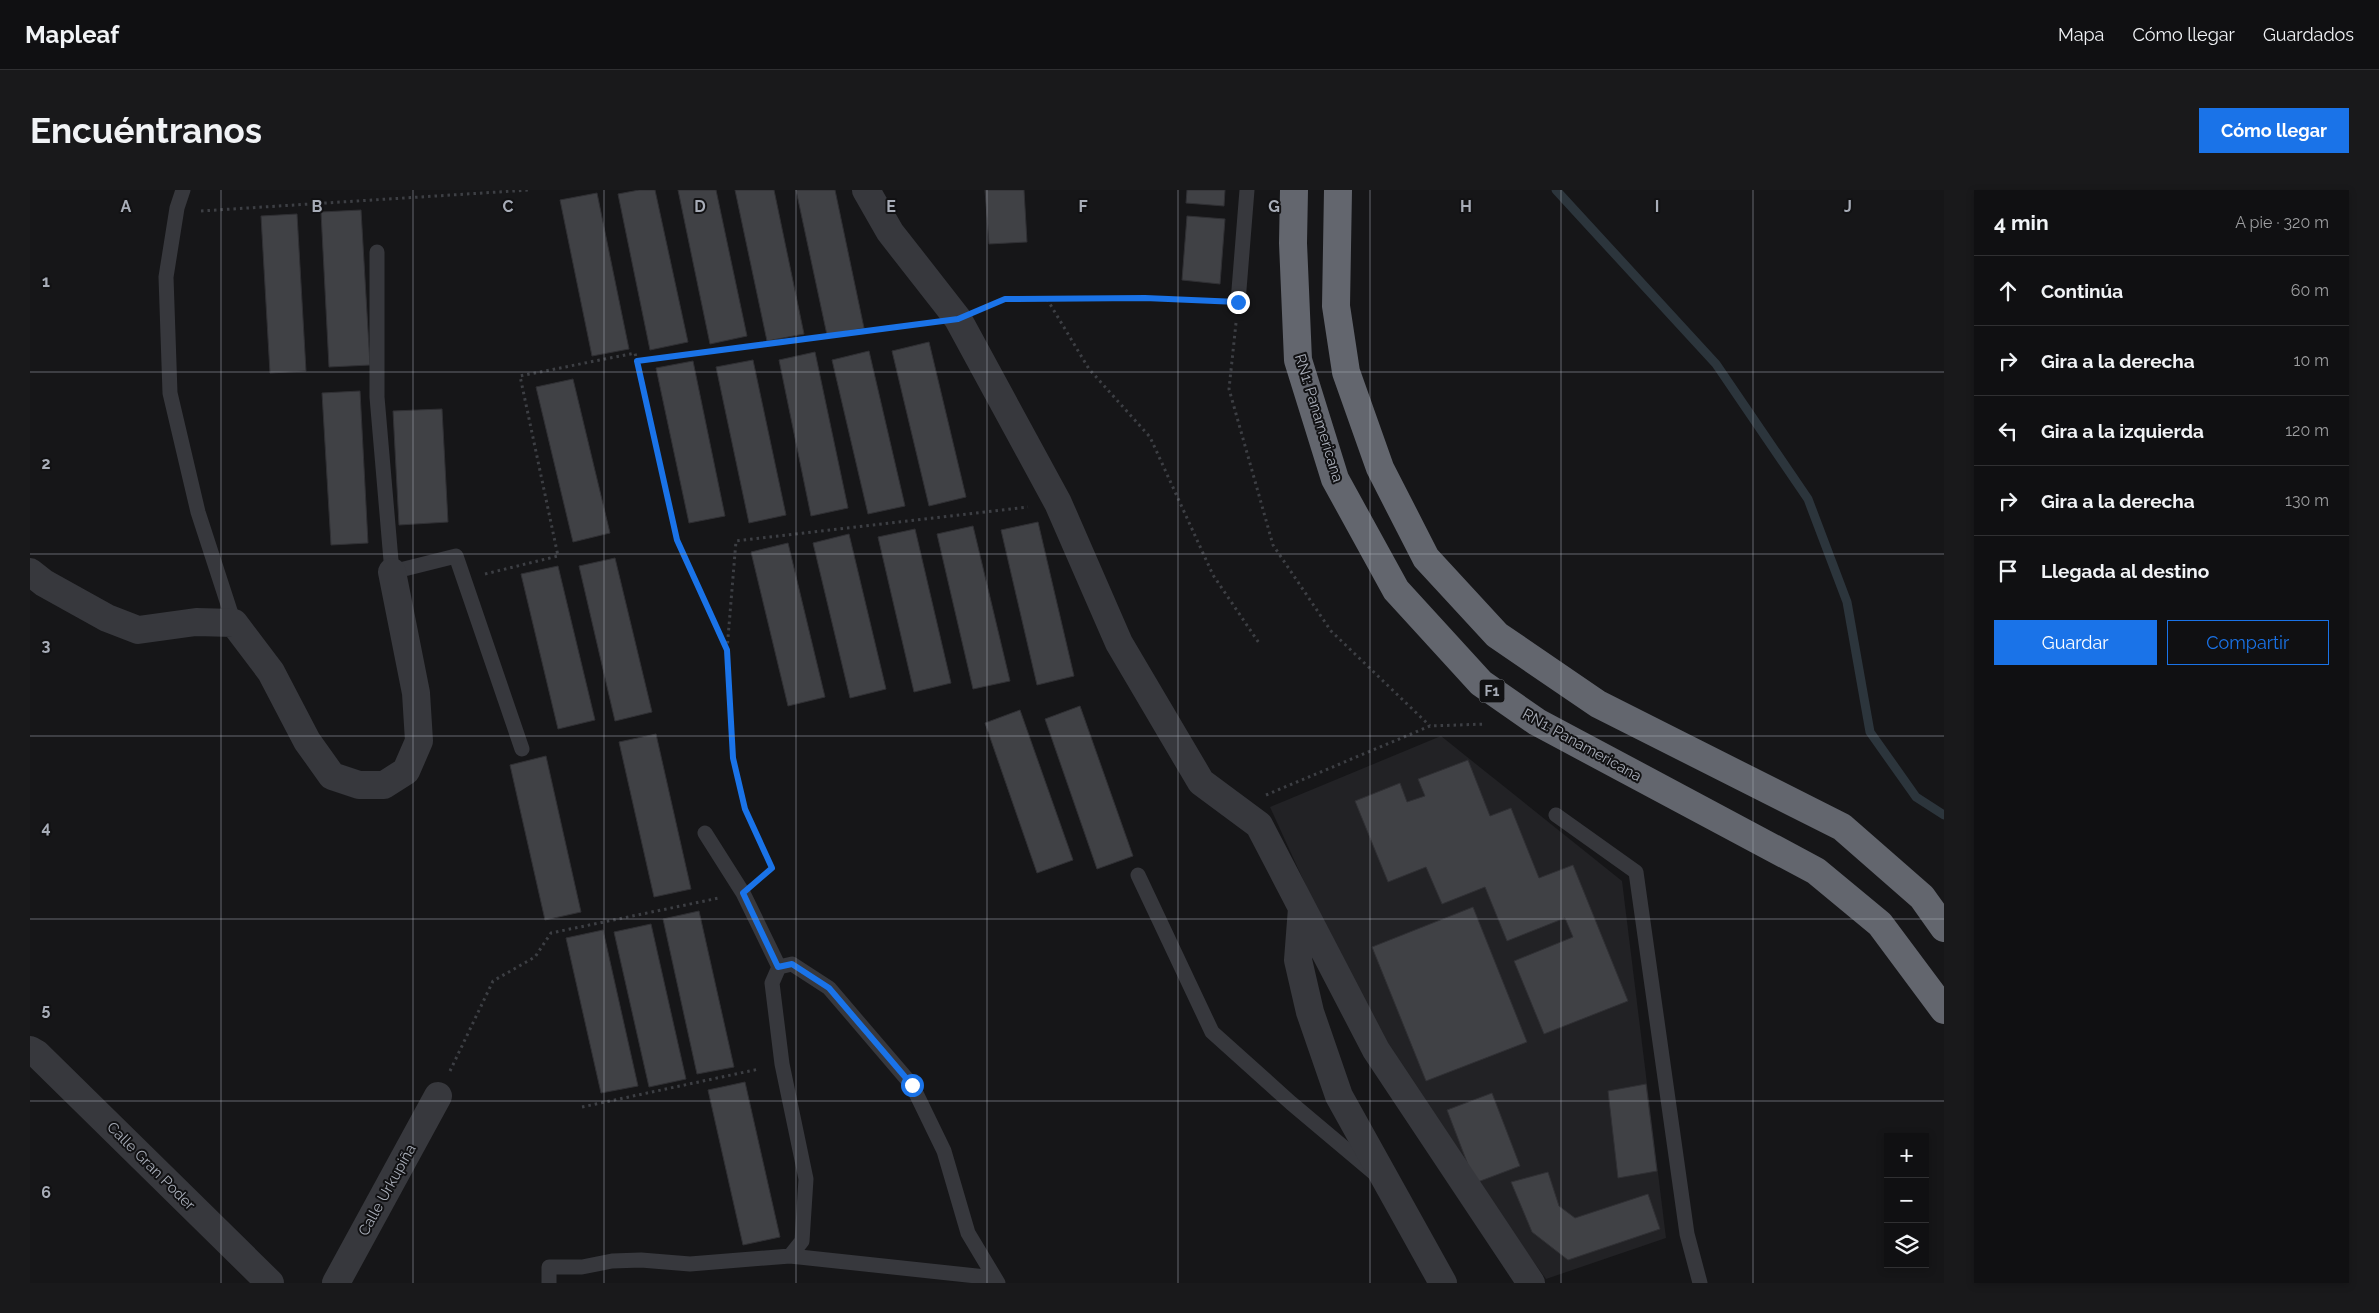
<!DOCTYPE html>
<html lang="es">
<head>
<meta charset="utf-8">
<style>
  :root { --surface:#101012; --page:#19191b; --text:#f1f3f6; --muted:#9c9d9f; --line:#303032; --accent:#1a73e8 }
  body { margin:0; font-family:Raleway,sans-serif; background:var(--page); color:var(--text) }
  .controls { position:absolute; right:15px; bottom:15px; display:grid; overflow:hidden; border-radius:0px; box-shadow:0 2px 8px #0003 }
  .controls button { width:45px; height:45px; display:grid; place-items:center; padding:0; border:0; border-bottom:1px solid var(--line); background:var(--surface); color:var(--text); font:25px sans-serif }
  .stop { position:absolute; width:15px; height:15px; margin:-11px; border:4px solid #1a73e8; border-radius:50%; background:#fff }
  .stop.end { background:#1a73e8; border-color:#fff; box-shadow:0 1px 5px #0008 }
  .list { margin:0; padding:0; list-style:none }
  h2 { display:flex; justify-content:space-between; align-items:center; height:65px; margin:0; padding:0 20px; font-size:21px }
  h2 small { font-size:16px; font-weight:400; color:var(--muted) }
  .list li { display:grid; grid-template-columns:32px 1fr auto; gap:15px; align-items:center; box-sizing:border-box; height:70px; padding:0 20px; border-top:1px solid var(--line) }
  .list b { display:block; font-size:19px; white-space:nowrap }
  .list em { font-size:16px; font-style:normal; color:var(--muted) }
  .actions { display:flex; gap:10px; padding:15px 20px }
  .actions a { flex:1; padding:11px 0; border:1px solid var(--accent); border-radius:0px; text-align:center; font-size:18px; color:var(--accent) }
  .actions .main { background:var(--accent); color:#fff }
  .icon { flex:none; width:28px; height:28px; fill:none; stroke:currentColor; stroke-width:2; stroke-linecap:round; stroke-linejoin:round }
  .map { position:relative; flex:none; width:1914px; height:1093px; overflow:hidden; border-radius:0px }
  header { display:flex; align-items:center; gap:30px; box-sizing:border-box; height:70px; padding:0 25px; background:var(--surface); border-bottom:1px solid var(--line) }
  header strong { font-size:24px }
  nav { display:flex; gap:28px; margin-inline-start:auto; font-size:18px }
  .intro { display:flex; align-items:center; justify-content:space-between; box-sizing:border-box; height:120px; padding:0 30px }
  h1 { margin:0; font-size:35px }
  .button { padding:12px 22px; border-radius:0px; background:var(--accent); color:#fff; font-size:18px; font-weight:700 }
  main { display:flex; gap:30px; padding:0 30px }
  aside { flex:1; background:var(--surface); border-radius:0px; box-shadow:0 2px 8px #0003 }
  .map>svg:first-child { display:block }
</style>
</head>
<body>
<header>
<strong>Mapleaf</strong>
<nav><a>Mapa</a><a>Cómo llegar</a><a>Guardados</a></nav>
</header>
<div class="intro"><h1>Encuéntranos</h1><a class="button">Cómo llegar</a></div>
<main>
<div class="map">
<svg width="1914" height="1093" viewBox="0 0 1914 1093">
  <rect width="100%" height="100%" fill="#161618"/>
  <path fill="#222225" d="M1411 546 1592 691 1636 1048 1516 1089 1403 934 1317 786 1240 617Z"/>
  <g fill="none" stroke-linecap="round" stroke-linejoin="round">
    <path stroke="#2c353c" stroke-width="9" d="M1526 0 1686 174 1778 309 1817 412 1840 542 1886 607 1914 625"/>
  </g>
  <path fill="#404145" stroke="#303034" d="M609 0H625L658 152 620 160 588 4Z
    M648 0H686L717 146 680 154Z
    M705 0H744L774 144 737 151Z
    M766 0H805L834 138 797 145Z
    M955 0H994L997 52 959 54Z
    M1157 0H1195L1194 16 1156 13Z
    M567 3 599 159 562 166 530 10Z
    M331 20 340 175 299 177 291 22Z
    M267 24 276 181 240 183 231 26Z
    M1157 26 1195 29 1190 94 1152 90Z
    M899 152 936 307 899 316 862 161Z
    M839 161 875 316 838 324 802 170Z
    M785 162 818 318 781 326 749 170Z
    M723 170 756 325 719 333 686 177Z
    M663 171 695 326 659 333 626 178Z
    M543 189 580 343 543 352 506 197Z
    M330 201 338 353 301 355 292 203Z
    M412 219 418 332 369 335 363 221Z
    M1008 332 1044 486 1007 495 971 340Z
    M943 336 980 491 943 499 907 344Z
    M885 339 921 493 884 502 848 347Z
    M819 344 856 499 820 508 783 353Z
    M758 353 795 507 758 516 721 362Z
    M585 368 622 522 585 531 549 376Z
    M528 376 565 530 528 539 491 384Z
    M1050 516 1103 666 1067 679 1015 529Z
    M990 520 1043 670 1007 683 955 533Z
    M626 544 661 699 624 707 589 552Z
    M516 566 551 722 515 730 480 575Z
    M1438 570 1460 626 1481 618 1509 688 1543 675 1598 811 1514 844 1484 771 1543 747 1535 728 1477 751 1455 697 1412 714 1396 677 1358 692 1325 611 1370 593 1377 612 1395 606 1388 589Z
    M1443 717 1497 852 1396 891 1342 757Z
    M669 721 704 877 667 884 633 729Z
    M621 734 656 889 619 897 584 742Z
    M573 740 608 896 571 903 536 748Z
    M715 892 750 1047 713 1055 678 900Z
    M1616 894 1627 981 1588 988 1578 901Z
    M1462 903 1490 976 1445 993 1417 920Z
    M1518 982 1529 1016 1545 1028 1618 1004 1630 1039 1538 1070 1502 1042 1481 992Z"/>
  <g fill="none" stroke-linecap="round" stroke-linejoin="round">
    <path stroke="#3d3f44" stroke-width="3" stroke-dasharray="2.5 4" stroke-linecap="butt" d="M171 21 499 0
      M1017 109 1059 179 1120 247 1183 385 1229 453
      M954 118 975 109 1115 108 1186 111
      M1206 133 1199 199 1243 355 1301 441 1400 536
      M607 171 895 133
      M455 384 528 366 490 186 605 163 647 350 697 460 706 351 998 317
      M697 460 703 568 715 619 742 679 730 689
      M1236 605 1400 536 1456 534
      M420 881 463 791 505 767 521 743 689 708
      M552 917 729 879"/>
    <path stroke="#37383d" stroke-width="15" d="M153 0 147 18 136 87 140 203 168 322 204 433
      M347 62V207L362 382 426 366 492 559
      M1208 112 1217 0
      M1526 625 1606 682 1657 1044 1670 1093
      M675 643 713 703 749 777
      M1108 685 1182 842 1261 913 1343 982
      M760 1066 965 1088
      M519 1093V1077H552L582 1071 611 1070 660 1074 760 1066 772 1051 776 989 752 874 742 793 749 777 762 774 799 798 882 895 914 961 938 1043 968 1093"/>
    <path stroke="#37383d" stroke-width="28" d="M836 0 860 42 928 129 1028 313 1089 453 1171 592 1229 635 1346 860 1501 1093
      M0 382 14 393 77 428 108 440 166 432 204 433 241 482 277 551 302 586 329 595H354L376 581 389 551 386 503 362 382
      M1272 718 1268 770 1280 822 1309 906 1413 1093
      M0 860 7 864 240 1093
      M306 1093 408 906"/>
    <path stroke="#63666e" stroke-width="28" d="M1264 0 1263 53 1268 170 1305 289 1366 400 1451 493 1507 532 1786 681 1850 734 1914 820
      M1308 0 1306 116 1316 182 1350 278 1396 368 1467 445 1568 514 1812 637 1892 707 1914 738"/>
  </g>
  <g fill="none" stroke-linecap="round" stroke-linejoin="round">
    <path stroke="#1a73e8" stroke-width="6" d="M882 895 799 798 762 774 748 777 713 703 742 678 715 619 703 568 697 460 647 350 607 171 928 129 975 109 1115 108 1208 112"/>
  </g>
  <path fill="none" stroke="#a8adb8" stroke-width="1" stroke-opacity="0.55" d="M191 0V1093M383 0V1093M574 0V1093M766 0V1093M957 0V1093M1148 0V1093M1340 0V1093M1531 0V1093M1723 0V1093M0 182H1914M0 364H1914M0 546H1914M0 729H1914M0 911H1914"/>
  <g text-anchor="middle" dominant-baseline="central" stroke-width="4" stroke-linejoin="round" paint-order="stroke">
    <rect fill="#111113" stroke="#7b7e86" stroke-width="1" x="1449.5" y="489.5" width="25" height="23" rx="4"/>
    <g font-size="14" font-weight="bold" fill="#a8adb8">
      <text x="1462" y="501">F1</text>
    </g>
    <g font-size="15" fill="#a8adb8" stroke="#111113">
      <text transform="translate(1289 228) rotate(73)">RN1: Panamericana</text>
      <text transform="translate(1552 555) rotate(29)">RN1: Panamericana</text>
      <text transform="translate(121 976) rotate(45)">Calle Gran Poder</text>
      <text transform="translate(357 1000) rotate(-61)">Calle Urkupiña</text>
    </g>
  </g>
  <g font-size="16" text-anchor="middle" font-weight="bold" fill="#a8adb8" stroke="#111113" stroke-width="4" stroke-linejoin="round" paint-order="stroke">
    <text x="96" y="22">A</text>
    <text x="287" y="22">B</text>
    <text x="478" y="22">C</text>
    <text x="670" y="22">D</text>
    <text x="861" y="22">E</text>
    <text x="1053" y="22">F</text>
    <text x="1244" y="22">G</text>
    <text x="1436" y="22">H</text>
    <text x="1627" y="22">I</text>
    <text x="1818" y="22">J</text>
    <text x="16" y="97">1</text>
    <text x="16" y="279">2</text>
    <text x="16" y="461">3</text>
    <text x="16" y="643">4</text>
    <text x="16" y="825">5</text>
    <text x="16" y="1008">6</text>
  </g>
</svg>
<div class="controls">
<button>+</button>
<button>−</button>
<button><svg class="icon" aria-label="layers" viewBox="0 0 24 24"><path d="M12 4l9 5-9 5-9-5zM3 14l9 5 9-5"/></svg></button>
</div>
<div class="stop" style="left:882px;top:895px"></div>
<div class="stop end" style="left:1208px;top:112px"></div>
</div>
<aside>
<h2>4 min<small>A pie · 320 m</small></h2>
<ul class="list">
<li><svg class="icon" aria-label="ahead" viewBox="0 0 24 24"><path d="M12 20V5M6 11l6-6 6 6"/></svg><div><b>Continúa</b></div><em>60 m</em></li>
<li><svg class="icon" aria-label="right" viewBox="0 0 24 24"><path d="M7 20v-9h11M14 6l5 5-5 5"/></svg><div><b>Gira a la derecha</b></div><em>10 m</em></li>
<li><svg class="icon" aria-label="left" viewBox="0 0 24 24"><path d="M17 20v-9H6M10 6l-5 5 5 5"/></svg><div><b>Gira a la izquierda</b></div><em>120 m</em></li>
<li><svg class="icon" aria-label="right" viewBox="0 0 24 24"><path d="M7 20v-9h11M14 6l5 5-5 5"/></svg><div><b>Gira a la derecha</b></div><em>130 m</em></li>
<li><svg class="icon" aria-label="arrive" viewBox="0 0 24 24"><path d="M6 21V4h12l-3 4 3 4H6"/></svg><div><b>Llegada al destino</b></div></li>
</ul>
<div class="actions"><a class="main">Guardar</a><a>Compartir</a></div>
</aside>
</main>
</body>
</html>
